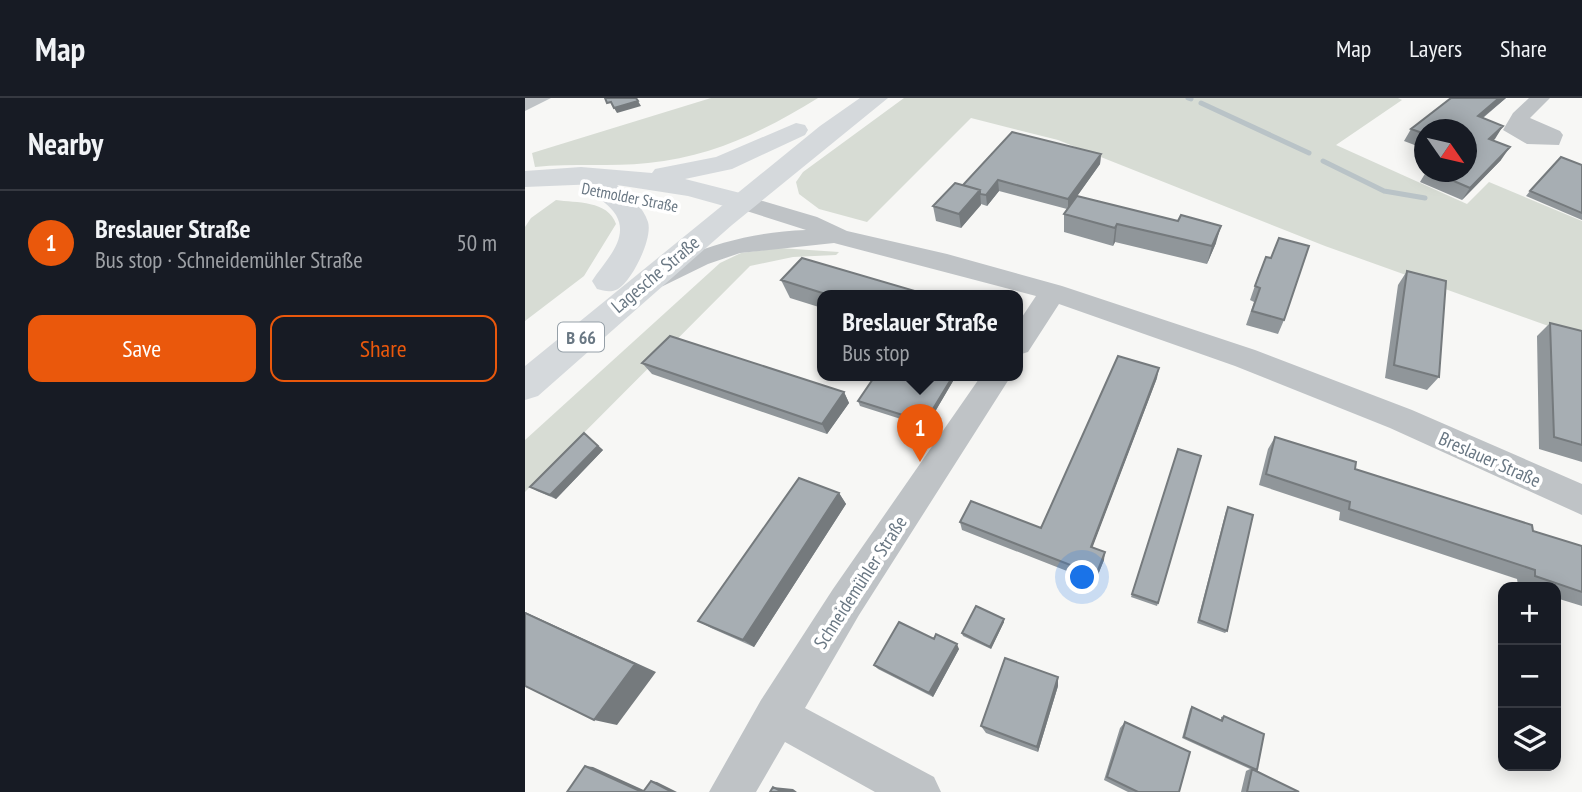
<!DOCTYPE html>
<html lang="en">
<head>
<meta charset="utf-8">
<style>
  :root { --surface:#171b24; --page:#242831; --text:#f1f3f6; --muted:#9ea1a6; --line:#363941; --accent:#ea580c }
  body { margin:0; font-family:"PT Sans Narrow",sans-serif; background:var(--page); color:var(--text) }
  .controls { position:absolute; right:21px; bottom:21px; display:grid; overflow:hidden; border-radius:14px; box-shadow:0 4px 18px #0003 }
  .controls button { width:63px; height:63px; display:grid; place-items:center; padding:0; border:0; border-bottom:2px solid var(--line); background:var(--surface); color:var(--text); font:35px sans-serif }
  .compass { position:absolute; left:889px; top:21px; width:63px; height:63px; border-radius:50%; background:var(--surface); box-shadow:0 4px 18px #0003; rotate:124deg }
  .you { position:absolute; left:558px; top:480px; width:24px; height:24px; margin:-18px; border:5px solid #fff; border-radius:50%; background:#1a73e8; box-shadow:0 0 0 10px #1a73e833 }
  .badge { display:grid; place-items:center; width:46px; height:46px; border-radius:50%; background:var(--accent); color:#fff; font-size:23px; font-weight:700 }
  .pin { position:absolute; translate:-50% -58px; filter:drop-shadow(0 2px 4px #0008) }
  .pin::after { content:''; position:absolute; top:37px; width:24px; height:21px; background:inherit; clip-path:polygon(0 0,100% 0,50% 100%) }
  .popup { position:absolute; left:292px; top:192px; width:206px; height:91px; box-sizing:border-box; display:grid; place-content:center; border-radius:14px; background:var(--surface); filter:drop-shadow(0 2px 5px #0005); font-size:23px; white-space:nowrap; color:var(--muted) }
  .popup b { font-size:26px; color:var(--text) }
  .popup::after { content:''; position:absolute; left:50%; top:100%; margin-left:-14px; border:14px solid transparent; border-top-color:var(--surface) }
  .list { margin:0; padding:0; list-style:none }
  h2 { display:flex; justify-content:space-between; align-items:center; height:91px; margin:0; padding:0 28px; font-size:30px }
  h2 small { font-size:23px; font-weight:400; color:var(--muted) }
  .list li { display:grid; grid-template-columns:46px 1fr auto; gap:21px; align-items:center; box-sizing:border-box; height:105px; padding:0 28px; border-top:2px solid var(--line) }
  .list b { display:block; font-size:26px; white-space:nowrap }
  .list p { margin:0; font-size:23px; white-space:nowrap; color:var(--muted) }
  .list em { font-size:23px; font-style:normal; color:var(--muted) }
  .actions { display:flex; gap:14px; padding:21px 28px }
  .actions a { flex:1; padding:16px 0; border:2px solid var(--accent); border-radius:14px; text-align:center; font-size:24px; color:var(--accent) }
  .actions .main { background:var(--accent); color:#fff }
  .icon { flex:none; width:38px; height:38px; fill:none; stroke:currentColor; stroke-width:2; stroke-linecap:round; stroke-linejoin:round }
  .map { position:relative; flex:none; width:1057px; height:694px; overflow:hidden }
  header { display:flex; align-items:center; gap:42px; box-sizing:border-box; height:98px; padding:0 35px; background:var(--surface); border-bottom:2px solid var(--line) }
  header strong { font-size:33px }
  nav { display:flex; gap:38px; margin-inline-start:auto; font-size:24px }
  main { display:flex }
  aside { flex:1; background:var(--surface) }
  .map>svg:first-child { display:block }
</style>
</head>
<body>
<header>
<strong>Map</strong>
<nav><a>Map</a><a>Layers</a><a>Share</a></nav>
</header>
<main>
<aside>
<h2>Nearby<small></small></h2>
<ul class="list">
<li><span class="badge">1</span><div><b>Breslauer Straße</b><p>Bus stop · Schneidemühler Straße</p></div><em>50 m</em></li>
</ul>
<div class="actions"><a class="main">Save</a><a>Share</a></div>
</aside>
<div class="map">
<svg width="1057" height="694" viewBox="0 0 1057 694">
  <rect width="100%" height="100%" fill="#f7f7f5"/>
  <path fill="#d7dcd4" d="M186 0H293C239 33 188 59 123 65 86 69 48 65 10 69L7 55Z
    M379 0H873L877 2 811 47 942 106 964 84 1057 123V240L800 148 533 42 446 20 342 124 294 111 274 96 271 84 278 74Z
    M31 102C51 105 83 102 91 126L59 178 0 223V129L6 120Z
    M254 150 314 154 311 157 268 159 225 168 0 394V342L195 165 216 155Z"/>
  <g fill="none" stroke-linecap="round" stroke-linejoin="round">
    <path stroke="#b9c3c7" stroke-width="5" d="M663 0 666 1
      M676 5 784 55
      M798 63 859 93 900 100"/>
    <path fill="#bfc3c6" fill-rule="evenodd" d="M0 0H26L0 13Z
      M1004 0H1025L1005 20 1035 33 1038 37 1034 47 1002 46 978 32 988 15Z
      M217 97 292 119 322 133 422 156 537 188 730 252 887 312 1057 386V417L865 330 710 268 534 206 503 254 493 257V225L511 198 309 145 215 155 183 166 138 188 129 191 120 188 116 182 120 176C172 150 222 134 281 132L209 109 206 104 209 99Z
      M456 278H486L334 517 280 610 409 679 416 694H350L260 644 231 694H184L236 602 308 491Z"/>
    <path fill="#d5d9dc" fill-rule="evenodd" d="M271 25 280 27 283 32 280 37 207 71 160 81 227 98 231 104 227 110 217 113 163 98 92 87C104 97 118 108 123 124 128 140 107 183 93 191 86 195 79 193 72 191L67 183C79 164 105 141 91 117 85 107 74 102 67 92L73 86 0 89V73L56 69 127 75 130 71 191 59Z"/>
    <path fill="#d5d9dc" fill-rule="evenodd" d="M335 0H363L207 127 13 298 0 302V268L295 28Z"/>
  </g>
  <path fill="#90969a" d="M926 0H981L958 20 978 28 968 42 976 62 937 102 895 84 901 74H942V32H900V51L879 43 886 31Z
    M576 56 575 66 552 98 691 145 682 166 590 144 588 148 539 134V116L542 111 474 93 462 108 456 106 436 130 411 123 408 108 438 87Z
    M1057 67V122L1001 98 1005 93Z
    M735 173 759 222 753 236 721 227 729 204 725 202Z
    M882 173 914 279 902 292 860 280 873 187Z
    M256 182 390 193 392 198H297V210L265 200Z
    M1025 225 1057 233V364L1014 351 1012 238Z
    M117 265 319 294 324 305 302 336 127 276Z
    M350 278H431L401 329 335 308 333 303Z
    M632 280 567 449 579 462 570 484 437 432 435 424 516 430Z
    M59 335 78 352 31 401 12 393 5 389Z
    M750 339 830 371 1008 433 1057 448V508L1031 500V489H1000L993 487 992 481 814 422 815 414 734 387 743 351Z
    M653 351 633 505 632 508 606 499Z
    M314 395 321 406 229 549 186 530 173 523Z
    M703 409 702 533 700 535 672 525 701 413Z
    M479 521V524L466 551 438 538 437 535Z
    M409 541 434 551 408 599 353 571 349 567Z
    M533 588 513 654 461 635 456 628Z
    M667 609 696 622V619L699 618 732 672 730 673 774 694H716L721 673 725 671 657 640 665 611Z
    M600 624 654 694H603L579 682 595 630Z"/>
  <path fill="#757a7d" d="M974 0H981L945 30 953 18Z
    M113 3 116 8 92 15 89 10Z
    M978 28 970 41 956 54 964 41Z
    M985 49 976 62 937 102 945 90Z
    M576 56 575 66 543 111V101Z
    M473 82 474 93 462 108 461 97Z
    M455 92 456 107 436 130 434 116Z
    M592 126 590 144 588 148 590 130Z
    M696 128 691 145 682 166 687 148Z
    M634 270 632 280 565 456 566 449Z
    M428 278H431L401 329 400 324Z
    M319 294 324 305 302 336 297 326Z
    M59 335 78 352 31 401 25 397Z
    M314 395 321 406 229 549 218 542Z
    M580 454 579 462 570 484 571 477Z
    M0 514 131 574 92 627 69 622 0 515Z
    M479 521V524L466 551 465 549Z
    M432 546 434 551 408 599 404 595Z
    M533 579V588L513 654 512 649Z
    M60 668 68 669 123 694H117Z
    M126 683 132 684 152 694H147Z
    M248 689 268 691 272 694H257Z"/>
  <path fill="#a7aeb3" stroke="#757a7d" stroke-width="2" d="M80 0H111L113 3 89 10 86 4 82 5Z
    M926 0H974L953 18 978 28 964 41 985 49 945 90 908 74H942V32H900V36L886 31Z
    M487 34 576 56 543 101 473 82 461 97 455 96V92L438 87Z
    M1036 59 1057 67V115L1005 93Z
    M430 85 455 92 434 116 408 108Z
    M552 98 653 123 656 117 696 128 687 148 592 126 590 130 539 116Z
    M754 140 784 148 759 222 727 213 735 190 730 188 741 159 746 160Z
    M277 160 390 193 387 198H307L256 182Z
    M882 173 921 183 914 279 869 267Z
    M1025 225 1057 233V347L1029 339Z
    M145 238 319 294 297 326 117 265Z
    M593 258 634 270 566 449 580 454 571 477 435 424 446 403 516 430Z
    M350 278H428L400 324 333 303Z
    M59 335 73 348 25 397 5 389Z
    M750 339 831 364 830 371 1007 427 1008 433 1057 448V494L1010 478V472L824 411 825 404 741 376Z
    M653 351 676 358 633 505 607 496Z
    M274 380 314 395 218 542 173 523Z
    M703 409 728 417 702 533 674 522Z
    M451 508 479 521 465 549 437 535Z
    M0 515 110 566 69 622 0 588Z
    M374 524 409 541 411 536 432 546 404 595 349 567Z
    M480 560 533 579 512 649 456 628Z
    M667 609 697 623 699 618 739 636 732 672 659 639Z
    M600 624 665 654 654 694H613L582 679Z
    M60 668 117 694H42Z
    M727 671 774 694H722Z
    M126 683 147 694H118Z
    M248 689 257 694H245Z"/>
  <g text-anchor="middle" dominant-baseline="central" stroke-width="7" stroke-linejoin="round" paint-order="stroke">
    <g font-size="16" fill="#697783" stroke="#fff">
      <text transform="translate(105 99) rotate(11)">Detmolder Straße</text>
    </g>
    <rect fill="#fff" stroke="#96a0a8" stroke-width="2" x="33" y="224.5" width="46" height="29" rx="5"/>
    <g font-size="18" font-weight="bold" fill="#697783">
      <text x="56" y="239">B 66</text>
    </g>
    <g font-size="19" fill="#697783" stroke="#fff">
      <text transform="translate(130 176) rotate(-40)">Lagesche Straße</text>
      <text transform="translate(965 361) rotate(24)">Breslauer Straße</text>
      <text transform="translate(335 484) rotate(-57)">Schneidemühler Straße</text>
    </g>
  </g>
</svg>
<div class="controls">
<button>+</button>
<button>−</button>
<button><svg class="icon" aria-label="layers" viewBox="0 0 24 24"><path d="M12 4l9 5-9 5-9-5zM3 14l9 5 9-5"/></svg></button>
</div>
<svg class="compass" viewBox="-18 -18 36 36"><path d="M0-13l5 13h-10z" fill="#e53935"/><path d="M0 13l5-13h-10z" fill="#9ea1a6"/></svg>
<div class="you"></div>
<div class="pin badge" style="left:395px;top:364px">1</div>
<div class="popup"><b>Breslauer Straße</b>Bus stop</div>
</div>
</main>
</body>
</html>
